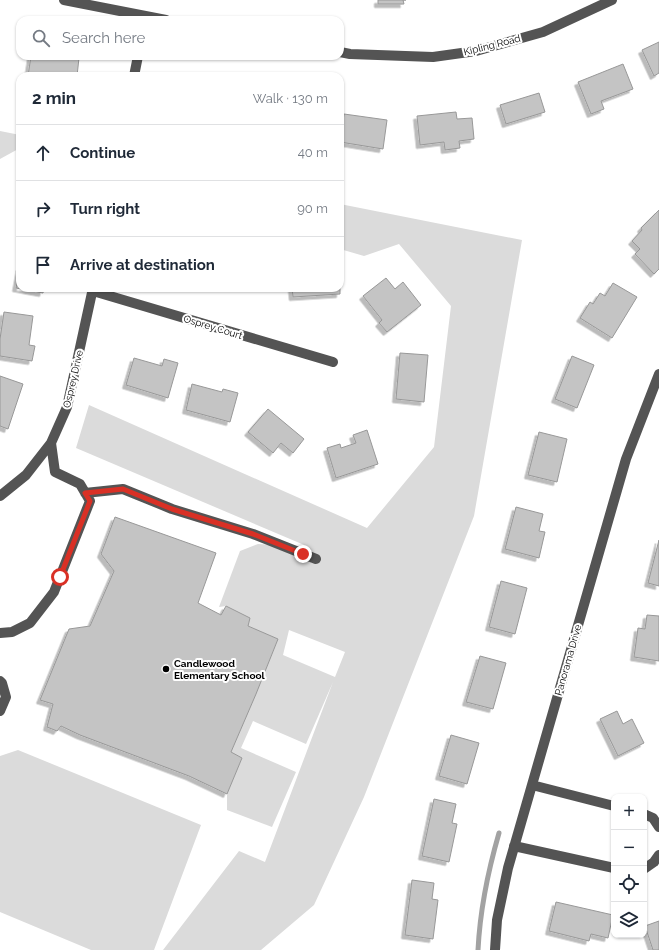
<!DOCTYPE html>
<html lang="en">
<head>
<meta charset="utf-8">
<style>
  :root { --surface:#fff; --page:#f2f2f3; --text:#1f2937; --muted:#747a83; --line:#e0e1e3 }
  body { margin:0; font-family:Raleway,sans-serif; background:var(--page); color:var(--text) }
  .controls { position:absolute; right:12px; bottom:12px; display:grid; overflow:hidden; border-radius:8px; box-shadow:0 1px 3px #0004 }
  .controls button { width:36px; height:36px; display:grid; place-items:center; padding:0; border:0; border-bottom:1px solid var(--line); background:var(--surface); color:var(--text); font:20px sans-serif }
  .stop { position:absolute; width:12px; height:12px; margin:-9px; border:3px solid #d93025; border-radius:50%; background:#fff }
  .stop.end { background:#d93025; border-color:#fff; box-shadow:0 1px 4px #0008 }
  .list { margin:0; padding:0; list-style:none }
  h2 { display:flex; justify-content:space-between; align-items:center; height:52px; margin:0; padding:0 16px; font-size:17px }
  h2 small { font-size:13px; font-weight:400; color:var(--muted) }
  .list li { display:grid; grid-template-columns:26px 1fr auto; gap:12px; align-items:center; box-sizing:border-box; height:56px; padding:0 16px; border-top:1px solid var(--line) }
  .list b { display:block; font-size:15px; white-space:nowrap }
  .list em { font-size:13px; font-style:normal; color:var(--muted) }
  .icon { flex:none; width:22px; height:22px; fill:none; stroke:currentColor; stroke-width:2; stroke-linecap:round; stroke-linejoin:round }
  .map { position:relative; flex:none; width:659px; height:950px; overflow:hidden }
  .search { position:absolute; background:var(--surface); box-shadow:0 1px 3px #0004; left:16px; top:16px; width:328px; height:44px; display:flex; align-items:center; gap:10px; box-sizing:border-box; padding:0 14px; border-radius:12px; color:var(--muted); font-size:15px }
  .panel { position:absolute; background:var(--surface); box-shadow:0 1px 3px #0004; left:16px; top:72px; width:328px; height:220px; border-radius:12px }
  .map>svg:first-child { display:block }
</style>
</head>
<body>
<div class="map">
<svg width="659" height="950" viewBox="0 0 659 950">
  <defs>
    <filter id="shadow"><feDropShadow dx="-3.5" dy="3.5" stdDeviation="0" flood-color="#0004"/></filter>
  </defs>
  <rect width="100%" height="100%" fill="#fff"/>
  <path fill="#dbdbdb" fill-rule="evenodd" d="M0 131 20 135V148L0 159Z
    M340 204 522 240 474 516 364 797 314 905 261 950H163L239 851 265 862 333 682 306 744 253 721 241 748 296 772 272 827 227 810V794L242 758 231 752 278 639 248 626 250 618 226 606 219 607 240 551 258 544 309 547 76 448 89 405 367 528 434 447 451 306 399 244 364 256 340 249ZM289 630 345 652 335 677 283 655Z
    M18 750 201 825 154 950H91L0 912V756Z"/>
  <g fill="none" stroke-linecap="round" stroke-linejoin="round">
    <path stroke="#a2a2a2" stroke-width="5" d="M478 950C480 910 488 871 499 833"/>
  </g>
  <path fill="#c4c4c4" stroke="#989898" filter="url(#shadow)" d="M378 0H406H403L404 4H378Z
    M659 42V73L654 76 642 50Z
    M31 56H63L79 58 77 76H28Z
    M623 64 633 89 601 101 604 109 591 114 578 82Z
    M539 93 545 112 506 124 500 105Z
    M456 112 457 119 472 118 474 139 459 141 460 148 445 150 444 142 420 145 417 116Z
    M344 114 387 120 383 149 340 142Z
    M659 210V269L654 274 635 254 640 249 632 241 642 230 641 228Z
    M20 267V288H44L43 293 16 288Z
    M386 278 395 289 403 282 421 305 387 332 379 323 382 320 363 296Z
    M613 283 637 297 612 338 580 318 590 302 593 304 600 293 605 296Z
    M292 288H340V294L293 297Z
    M4 312 33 316 29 345 35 346 32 361 0 356V339Z
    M400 353 428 355 424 402 396 399Z
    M572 356 594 365 577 408 555 399Z
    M134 358 162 366 164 359 178 363 168 398 126 385Z
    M0 376 23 384 8 429 0 426Z
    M192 384 222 392 223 389 238 393 230 422 186 410Z
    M268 409 304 439 293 453 281 443 273 453 248 432Z
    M367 430 378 464 336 478 327 448 340 444 341 448 356 443 353 435Z
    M539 432 567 439 557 482 528 475Z
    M516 507 543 514 539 531 545 532 539 558 505 549Z
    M115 517 216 553 198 603 221 615 226 606 250 618 248 626 278 639 256 694 231 752 242 758 227 794 189 776 80 735 61 726 57 731 47 727 53 704 40 700 69 629 90 626 114 571 101 554Z
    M659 540V586L648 583Z
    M501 581 527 588 515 634 489 627Z
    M647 615 659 616V661L634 657 638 628 645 629Z
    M480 656 506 663 493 709 466 702Z
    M617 711 623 724 632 719 644 743 618 756 600 719Z
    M451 735 479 743 467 784 439 776Z
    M434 799 456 804 452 823 457 824 449 862 422 856Z
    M412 880 434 883 432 899 438 900 433 939 405 935Z
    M556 902 613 915 608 938 591 934 589 941 549 931Z
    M659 921V950H653L645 926Z"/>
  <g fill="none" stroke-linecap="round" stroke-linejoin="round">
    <path stroke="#545454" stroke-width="10" d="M64 0 166 20
      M340 52 350 54 433 57 476 51 543 32 612 0
      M134 76 138 56
      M93 291 333 362
      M85 493 123 489 172 509 253 534 316 559
      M0 496 26 475 51 443 67 407 93 288
      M0 633 12 632 30 623 54 592 90 501 80 484 55 472 51 443
      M0 681 2 683 6 697 0 711
      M532 785 614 806
      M644 814 653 818 659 827
      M514 846 614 868
      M644 869 654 862 659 855
      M495 950 497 920 508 868 626 459 659 374"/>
  </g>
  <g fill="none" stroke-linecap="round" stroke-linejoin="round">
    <path stroke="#d93025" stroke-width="5" d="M60 577 90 501 85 493 123 489 172 509 253 534 303 554"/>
  </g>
  <circle fill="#000" stroke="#fff" stroke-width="1.5" cx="166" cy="669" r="4"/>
  <g text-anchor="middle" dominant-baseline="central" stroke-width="4" stroke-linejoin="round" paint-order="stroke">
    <g font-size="10" fill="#000" stroke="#fff">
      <text transform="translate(492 45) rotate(-14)">Kipling Road</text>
      <text transform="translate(213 327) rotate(17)">Osprey Court</text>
      <text transform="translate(73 379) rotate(-77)">Osprey Drive</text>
      <text transform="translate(568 660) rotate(-74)">Panorama Drive</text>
    </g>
    <g font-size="10" font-weight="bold" fill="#000" stroke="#fff" text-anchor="start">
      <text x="174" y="663">Candlewood<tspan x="174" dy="12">Elementary School</tspan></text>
    </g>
  </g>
</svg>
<div class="controls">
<button>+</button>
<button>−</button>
<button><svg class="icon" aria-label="locate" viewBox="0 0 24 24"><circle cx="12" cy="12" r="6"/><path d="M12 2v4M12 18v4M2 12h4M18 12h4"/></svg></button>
<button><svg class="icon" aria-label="layers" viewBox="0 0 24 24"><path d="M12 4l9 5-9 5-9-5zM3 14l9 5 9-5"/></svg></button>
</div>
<div class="stop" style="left:60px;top:577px"></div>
<div class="stop end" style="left:303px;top:554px"></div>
<div class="search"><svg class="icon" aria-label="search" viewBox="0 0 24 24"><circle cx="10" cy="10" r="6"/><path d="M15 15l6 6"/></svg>Search here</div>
<section class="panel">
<h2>2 min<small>Walk · 130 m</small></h2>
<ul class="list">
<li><svg class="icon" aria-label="ahead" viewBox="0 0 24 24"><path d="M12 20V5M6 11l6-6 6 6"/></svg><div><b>Continue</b></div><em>40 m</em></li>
<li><svg class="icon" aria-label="right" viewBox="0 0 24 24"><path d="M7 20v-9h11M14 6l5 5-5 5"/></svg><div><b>Turn right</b></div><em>90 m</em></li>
<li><svg class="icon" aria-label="arrive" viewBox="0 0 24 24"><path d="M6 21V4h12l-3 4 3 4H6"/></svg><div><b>Arrive at destination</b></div></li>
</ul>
</section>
</div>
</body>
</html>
